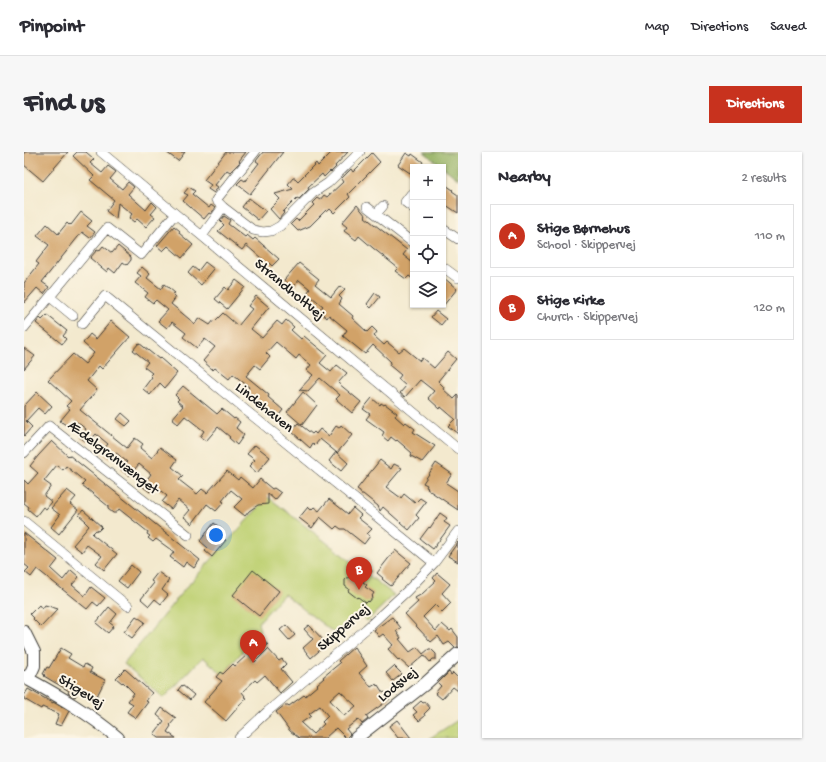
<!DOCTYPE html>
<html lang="en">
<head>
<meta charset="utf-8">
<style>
  :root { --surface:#fff; --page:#f7f7f7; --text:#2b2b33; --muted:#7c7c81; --line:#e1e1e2; --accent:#c8321e }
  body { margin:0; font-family:"Gochi Hand",sans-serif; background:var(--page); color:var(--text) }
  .controls { position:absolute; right:12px; top:12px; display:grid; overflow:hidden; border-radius:0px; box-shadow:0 1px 3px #0004 }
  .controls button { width:36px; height:36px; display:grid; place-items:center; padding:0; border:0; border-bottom:1px solid var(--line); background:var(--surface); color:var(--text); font:20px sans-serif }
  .you { position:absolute; left:192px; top:383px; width:14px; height:14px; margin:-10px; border:3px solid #fff; border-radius:50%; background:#1a73e8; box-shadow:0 0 0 6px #1a73e833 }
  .badge { display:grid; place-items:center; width:26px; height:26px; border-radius:50%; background:var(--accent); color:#fff; font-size:13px; font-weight:700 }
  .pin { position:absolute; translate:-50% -33px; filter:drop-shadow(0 1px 2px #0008) }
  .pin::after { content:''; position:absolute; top:21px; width:14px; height:12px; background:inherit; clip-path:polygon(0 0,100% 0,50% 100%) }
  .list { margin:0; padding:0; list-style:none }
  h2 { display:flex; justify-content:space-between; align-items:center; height:52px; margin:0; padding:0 16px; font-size:17px }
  h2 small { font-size:13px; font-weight:400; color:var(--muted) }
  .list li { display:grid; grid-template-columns:26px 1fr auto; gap:12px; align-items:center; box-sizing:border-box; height:64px; margin:0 8px 8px; padding:0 8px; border:1px solid var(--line); border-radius:0px }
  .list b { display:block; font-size:15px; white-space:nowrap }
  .list p { margin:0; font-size:13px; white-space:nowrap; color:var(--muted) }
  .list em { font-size:13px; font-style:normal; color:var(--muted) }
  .icon { flex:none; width:22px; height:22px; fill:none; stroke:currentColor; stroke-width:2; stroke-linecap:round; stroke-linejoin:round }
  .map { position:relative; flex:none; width:434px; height:586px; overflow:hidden; border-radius:0px }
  header { display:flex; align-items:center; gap:24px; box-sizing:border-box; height:56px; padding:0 20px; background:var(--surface); border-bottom:1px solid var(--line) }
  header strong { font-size:19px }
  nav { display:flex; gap:22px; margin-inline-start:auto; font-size:14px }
  .intro { display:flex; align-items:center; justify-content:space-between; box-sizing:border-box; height:96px; padding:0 24px }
  h1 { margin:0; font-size:28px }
  .button { padding:10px 18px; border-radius:0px; background:var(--accent); color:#fff; font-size:14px; font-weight:700 }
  main { display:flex; gap:24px; padding:0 24px }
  aside { flex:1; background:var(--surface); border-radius:0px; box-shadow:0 1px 3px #0004 }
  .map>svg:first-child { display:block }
</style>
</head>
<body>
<header>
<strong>Pinpoint</strong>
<nav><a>Map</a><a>Directions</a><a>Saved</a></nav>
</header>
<div class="intro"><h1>Find us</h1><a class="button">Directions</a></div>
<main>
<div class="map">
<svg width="434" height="586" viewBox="0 0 434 586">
  <rect width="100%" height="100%" fill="#fcf5e5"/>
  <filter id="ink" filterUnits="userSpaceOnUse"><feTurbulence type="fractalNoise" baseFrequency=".025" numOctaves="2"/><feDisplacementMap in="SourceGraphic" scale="8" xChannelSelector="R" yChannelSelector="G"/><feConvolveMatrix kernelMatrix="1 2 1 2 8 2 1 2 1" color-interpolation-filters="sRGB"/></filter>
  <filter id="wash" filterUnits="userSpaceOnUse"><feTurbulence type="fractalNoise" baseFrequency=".012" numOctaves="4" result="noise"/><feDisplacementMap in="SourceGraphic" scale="16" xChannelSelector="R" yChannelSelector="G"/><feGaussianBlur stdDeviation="0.9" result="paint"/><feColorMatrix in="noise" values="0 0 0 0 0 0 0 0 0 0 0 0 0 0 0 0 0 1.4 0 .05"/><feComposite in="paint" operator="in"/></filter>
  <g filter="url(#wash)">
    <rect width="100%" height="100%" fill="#f3e9ce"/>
    <path fill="#bfd174" stroke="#6e7648" d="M244 345 370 443 343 469 337 463 314 484 260 442 234 471 236 478 199 523 179 505 140 546 100 512 159 439Z
      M434 568V586H406Z"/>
    <path fill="#97b366" stroke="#5a6841" d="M400 0H434V27Z"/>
    <g id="blocks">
      <path fill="#d1a267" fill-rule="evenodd" d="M0 0H44L19 29 0 13Z
        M53 0H62L70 7 66 11 78 21 84 14 92 20 86 27 98 37 104 30 110 35 104 42 122 58 128 50 133 55 127 62 131 65 122 75 113 67 110 70 105 66 108 62 94 51 92 67 82 59 90 48 66 28 70 24 49 4Z
        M142 0H161L154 9Z
        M202 0H222L215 9 216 10 206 20 203 18 191 33 194 35 190 41 184 37 187 33 180 28Z
        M239 0H259L226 42 213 32 218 27 221 29 235 11 232 9Z
        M308 0H324L311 14 312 15 307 20 306 19 300 25 298 22 284 35 285 37 275 47 273 46 259 60 260 61 255 67 246 57 256 47 251 42 269 37 264 32 269 26H271L274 29 292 11 294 14Z
        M348 1 356 10 324 42 326 45 310 61 306 57 303 60 302 58 286 74 274 79 267 72 272 67 274 69 290 53 288 51 293 46 296 48 300 43 303 45 319 30 317 27 327 17 329 20Z
        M382 1 387 4 388 2 399 10 396 15H389V17L386 21 374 13Z
        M419 31 429 38 428 39 434 43V61L419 51Z
        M165 35 171 39 168 42 185 56 187 53 191 56 187 62 185 61 180 67 159 49 164 43 160 41Z
        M225 46 242 59 234 68 218 55Z
        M333 53 342 64 341 65 383 98 379 103 389 111V127L385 124 382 127 371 119 374 116 349 96 335 84 332 88 320 79 323 75 318 71Z
        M57 60 68 69 63 74 71 80 66 86 58 80 18 130 25 135 20 142 13 136 0 151V131L15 112 12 110 25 93 13 84 23 72 34 82 43 71 45 73 46 72 47 73Z
        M200 64 206 68 204 72 221 85 223 83 229 88 231 86 255 107 248 114 245 111 244 112 222 93 218 98 194 79 200 73 196 69Z
        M150 74 156 79 155 81 169 93 158 106 144 94 139 99 133 94Z
        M79 94 88 101 94 94 107 105V108L103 113 99 110 91 121 85 116 83 120 66 106 73 98 75 99Z
        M181 110 190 117 177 133 164 121 169 115 174 119Z
        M275 111 295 127 291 132 307 145 316 134 321 138 315 144 318 147 315 152 329 164 328 166 343 180 348 175 353 180 350 184 360 193 363 190 375 200 380 196 396 209 398 206 410 216 424 200 432 207 414 229 420 235 419 237 430 247 434 243V282L424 274 431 267 417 255 416 257 404 246 410 239 396 228 381 245 376 241 382 234 374 227 377 223 365 213 367 210 349 193 341 202 319 184 323 178 305 163 303 166 295 159 299 154 283 141 286 137 275 128 269 136 260 128Z
        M118 115 126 122 123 126 137 137 140 132 151 141 149 142 152 145 147 152 171 172 175 166 186 173 190 168 191 169 199 161 214 174 228 157 224 154 232 144 245 155 227 177 238 186 253 169 258 173 262 168 270 175 267 178 277 187 280 184 303 203 296 211 307 220 313 213 323 221 314 231 337 250 328 261 312 247 316 243 296 226 284 239 275 238 289 223 283 218 287 213 275 203 272 207 252 190 242 201 246 205 236 217 231 213 222 224 245 243 244 245 259 258 251 268 221 244 225 240 223 238 225 235 209 222 205 227 191 216 189 218 179 209 191 195 181 187 173 196 159 185 162 181 148 170 143 176 134 169 144 158 132 148 129 151 121 145 124 141 111 131 117 124 113 121Z
        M419 125 433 137 419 154Z
        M212 128 221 135 203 157 191 147 201 135 204 138Z
        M351 141 356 145 347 156 343 152Z
        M412 159 422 167 417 173 407 165Z
        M23 163 43 179 39 184 42 187 38 192 12 171 16 166 18 168Z
        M87 169 106 185 78 217 75 214 63 229 73 238 56 258 103 296 111 286 119 292 116 296 128 306 136 295 153 308 148 315 159 324 155 328 173 342 178 337 183 341 203 319 214 328 216 325 229 336 236 327 248 337 250 336 257 341 251 348 244 342V352L234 353 225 359 221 364 210 355 218 347 207 338 198 349 200 350 192 359 183 352 168 372 160 365 166 358 154 348 147 357 138 350 143 344 131 334 126 340 118 334 127 322 115 312 105 324 97 317 103 310 91 300 85 307 77 301 84 292 72 282 64 291 56 285 62 277 50 268 45 275 36 269 46 257 42 254 47 249 24 228 49 202 61 212 70 201 59 191 66 182 72 187Z
        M115 191 135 207 136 206 153 221 141 236 136 231 126 243 119 237 128 225 126 223 128 221 120 215 124 210 109 198Z
        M0 196 11 204 0 217Z
        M159 234 193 262 198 257 210 267 211 266 216 270 212 276 220 283 213 293 205 286 206 285 194 275 182 289 176 285 180 279 161 264 154 272 148 267 159 254 153 249 155 247 151 243Z
        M13 240 28 254 21 262 14 256 2 269 8 275 0 284V254Z
        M279 240 293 253 278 273 263 260Z
        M348 246 356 253 357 251 360 253 361 252 373 261 371 264 380 272 382 270 391 277 389 280 411 294 398 310 387 304 388 301 373 288 372 289 367 285 364 289 358 284 360 280 342 267 346 262 339 257Z
        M98 261 107 269 102 274 93 267Z
        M274 271 288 282 290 280 292 282 296 277 305 284 312 274 315 276 317 273 328 283 313 301 296 287 291 293 289 291 286 296 267 279Z
        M28 289 44 304 45 303 176 408 170 416 162 410 159 415 146 405 150 400 132 387 129 390 124 386 126 384 123 382 124 380 95 357 92 361H89L84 357V354L58 333 61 330 42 314 39 318 33 313 20 329 27 334 20 344 28 350 22 357 19 355 12 364 4 357 5 355 0 351V328L4 332 14 321 6 314 14 304Z
        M231 293 246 305 233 321 225 314 231 308 223 302Z
        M312 300 324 311 317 319 305 309Z
        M356 308 367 317 370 312 378 316 362 335 377 346 380 342 391 351 396 346 402 350 392 363 395 366 385 378 359 355 356 359 354 354 339 342H337L336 339 333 337Z
        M412 311 428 322 422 331 434 339V358L403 337 404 336 402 335 403 333 399 331Z
        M43 338 52 345 46 352 54 358 35 382 27 375 36 363 27 356Z
        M305 347 324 362 329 356 337 363 334 366 348 377 343 382 346 384 340 392 321 377H317L313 374 310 377 296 365 288 376 275 366 284 355 287 358 290 355 295 359Z
        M59 358 78 375 74 379 72 378 68 382 93 402 80 418 72 411 78 404 63 393 58 400 49 393 65 374 61 370 62 369 55 363Z
        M416 361 423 366 420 370 426 374 409 397 396 387 405 375 406 376Z
        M190 371 199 378 192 386 202 388 188 405 181 399 184 396 176 389Z
        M0 381 34 408 27 417 39 428 47 418 55 425 48 433 61 444 67 435 81 446 74 454 69 450 63 457 13 417 7 425 1 420 5 416 0 412Z
        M434 390V410L424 404Z
        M371 398 387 411 367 434 358 427 359 426 353 421Z
        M107 413 115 420 103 436 94 429Z
        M342 414 348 419 339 430 343 433 341 435 350 441 348 444 349 445 345 450 344 449 342 451 334 445 333 446 324 439 325 437 321 434V428L323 426 328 425 331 427Z
        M229 418 255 439 235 464 209 443Z
        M134 420 145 428 138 438 144 443 137 452 131 447 125 454 117 447 130 431 127 429Z
        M413 421 426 432 418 441 427 451 418 460 411 453 399 465 412 479 418 472 426 479 428 477 434 485V495L431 496 425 490 420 493 414 484 407 490 381 462 394 450 391 446 398 442 412 429 409 426Z
        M15 453 18 457 21 453 34 457 17 475 9 467 10 466 6 462Z
        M85 455 93 462 86 471 90 474 84 481 72 471Z
        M112 464 121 470 108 486 100 480Z
        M368 465 377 476 372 479 377 486 375 487 386 500 393 495 399 502 405 497H407L412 502V507H409L406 510 400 503 385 516 375 507 374 508 364 497 369 493 359 482 355 485 350 478Z
        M262 473 271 483 265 488 256 478Z
        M285 473 303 492 287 506 279 496 289 487 280 477Z
        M237 485 244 493 238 498 231 490Z
        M330 495 343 514 335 521 347 535 352 532 353 534 354 533 359 541 361 540 366 547 342 564 344 567 338 572 334 567 322 577 326 582 322 586 312 576 301 586H275L266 579 252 560 261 553H264L265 554 280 543 281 544 294 533 293 532 300 526 299 525 316 511 314 509ZM316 539 332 554 320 564 306 548ZM296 554 304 564 298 570 300 572 289 582 277 571 287 564 285 562Z
        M37 496 47 502 44 506 59 515 61 512 68 516 66 520 81 528 73 544 68 545 67 542 56 536 51 545 44 541 45 539 20 524 21 523 19 522 23 515 25 516Z
        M244 497 255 509 258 507 262 512 257 517 268 530 256 541 241 523 233 530 231 528 218 540 221 544 220 545 222 546 202 569 180 550 198 529 192 525 196 520 199 522 209 512 211 514 224 502 231 510Z
        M370 514 378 522 369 529 362 521Z
        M101 517 128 541 122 549 124 550 112 566 103 560 109 552 104 549 110 541 99 530 98 531 92 526Z
        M425 520 427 523 429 521 434 526V539L429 535 418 547 411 541 417 534 414 531Z
        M158 533 170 543 166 548 154 538Z
        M4 537 29 551V550L45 559 37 574 31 572 35 562 18 555 17 557 0 547V544Z
        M397 549 399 551 401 550 406 556 400 562 401 564 395 569 389 563 393 560 389 556Z
        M138 556 152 566 146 573 147 574 143 580 152 586H135L130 582 140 569 133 563Z
        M373 568 377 573 387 586H374L365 574Z"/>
    </g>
  </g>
  <g filter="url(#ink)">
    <use href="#blocks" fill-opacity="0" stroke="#3c3b37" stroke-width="1"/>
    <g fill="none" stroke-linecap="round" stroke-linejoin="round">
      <g stroke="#3c3b37" stroke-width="10">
        <path id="street" d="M77 0 434 297
          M231 0 192 48 199 55 229 78 239 80 247 79 256 74 289 41 304 31 336 0
          M387 42 381 50 389 56
          M343 55 389 91
          M352 62 359 54
          M419 77 434 87
          M178 84 199 55
          M419 115 434 126
          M26 145 49 164
          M58 172 81 144 410 411
          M0 176 83 76 117 103 151 62
          M0 301 25 274 164 383
          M0 369 104 454
          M215 586 244 559 342 477 383 439 410 411 434 379"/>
      </g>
      <g stroke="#3c3b37" stroke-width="14">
        <path id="secondary" d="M0 480 10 500V514L4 527
          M0 525C33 543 65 561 94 586
          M332 586 401 532 434 502"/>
      </g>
      <use href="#street" stroke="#fff" stroke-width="9"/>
      <use href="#secondary" stroke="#fff" stroke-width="12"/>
    </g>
  </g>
  <g text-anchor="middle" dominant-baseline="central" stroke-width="4" stroke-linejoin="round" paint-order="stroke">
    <g font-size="15" fill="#1c1c1c" stroke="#fcf5e5">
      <text transform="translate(265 138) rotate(40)">Strandholtvej</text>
      <text transform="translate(240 256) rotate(39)">Lindehaven</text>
      <text transform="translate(89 306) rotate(38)">Ædelgranvænget</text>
      <text transform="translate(320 476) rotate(-41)">Skippervej</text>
      <text transform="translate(374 533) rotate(-39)">Lodsvej</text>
      <text transform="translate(57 540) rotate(32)">Stigevej</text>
    </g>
  </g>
</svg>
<div class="controls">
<button>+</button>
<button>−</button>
<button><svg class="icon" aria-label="locate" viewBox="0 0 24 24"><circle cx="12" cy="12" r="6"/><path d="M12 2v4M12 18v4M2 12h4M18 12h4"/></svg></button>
<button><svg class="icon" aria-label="layers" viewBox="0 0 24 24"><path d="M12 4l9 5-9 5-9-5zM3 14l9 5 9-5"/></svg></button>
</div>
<div class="you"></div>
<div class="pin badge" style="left:229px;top:511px">A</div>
<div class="pin badge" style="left:335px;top:438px">B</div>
</div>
<aside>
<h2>Nearby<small>2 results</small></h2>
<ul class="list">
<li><span class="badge">A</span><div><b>Stige Børnehus</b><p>School · Skippervej</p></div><em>110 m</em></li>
<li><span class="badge">B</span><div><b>Stige Kirke</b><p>Church · Skippervej</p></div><em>120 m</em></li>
</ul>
</aside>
</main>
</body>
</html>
